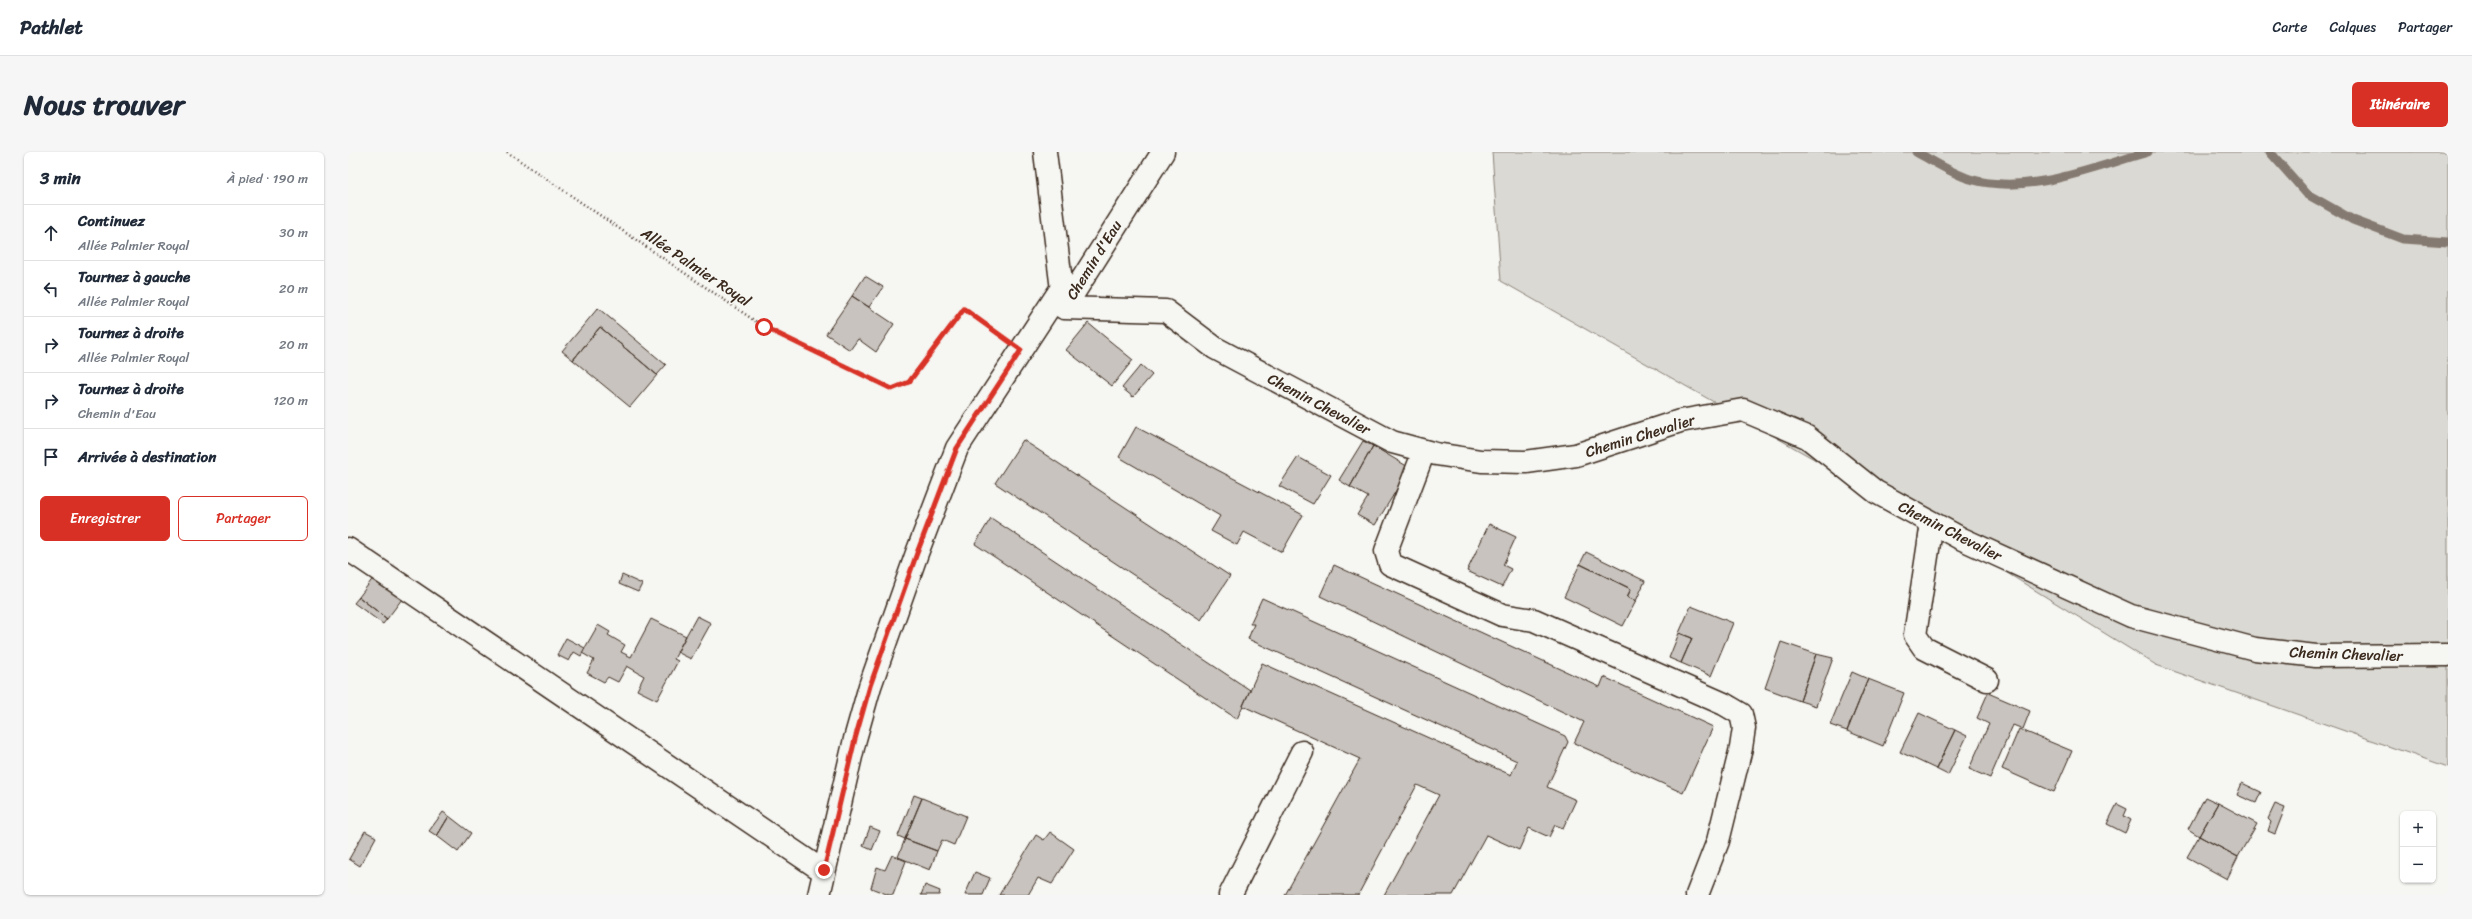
<!DOCTYPE html>
<html lang="fr">
<head>
<meta charset="utf-8">
<style>
  :root { --surface:#fff; --page:#f6f6f7; --text:#1f2937; --muted:#747a83; --line:#e0e1e3; --accent:#d93025 }
  body { margin:0; font-family:Sriracha,sans-serif; background:var(--page); color:var(--text) }
  .controls { position:absolute; right:12px; bottom:12px; display:grid; overflow:hidden; border-radius:6px; box-shadow:0 1px 3px #0004 }
  .controls button { width:36px; height:36px; display:grid; place-items:center; padding:0; border:0; border-bottom:1px solid var(--line); background:var(--surface); color:var(--text); font:20px sans-serif }
  .stop { position:absolute; width:12px; height:12px; margin:-9px; border:3px solid #d93025; border-radius:50%; background:#fff }
  .stop.end { background:#d93025; border-color:#fff; box-shadow:0 1px 4px #0008 }
  .list { margin:0; padding:0; list-style:none }
  h2 { display:flex; justify-content:space-between; align-items:center; height:52px; margin:0; padding:0 16px; font-size:17px }
  h2 small { font-size:13px; font-weight:400; color:var(--muted) }
  .list li { display:grid; grid-template-columns:26px 1fr auto; gap:12px; align-items:center; box-sizing:border-box; height:56px; padding:0 16px; border-top:1px solid var(--line) }
  .list b { display:block; font-size:15px; white-space:nowrap }
  .list p { margin:0; font-size:13px; white-space:nowrap; color:var(--muted) }
  .list em { font-size:13px; font-style:normal; color:var(--muted) }
  .actions { display:flex; gap:8px; padding:12px 16px }
  .actions a { flex:1; padding:9px 0; border:1px solid var(--accent); border-radius:6px; text-align:center; font-size:14px; color:var(--accent) }
  .actions .main { background:var(--accent); color:#fff }
  .icon { flex:none; width:22px; height:22px; fill:none; stroke:currentColor; stroke-width:2; stroke-linecap:round; stroke-linejoin:round }
  .map { position:relative; flex:none; width:2100px; height:743px; overflow:hidden; border-radius:6px }
  header { display:flex; align-items:center; gap:24px; box-sizing:border-box; height:56px; padding:0 20px; background:var(--surface); border-bottom:1px solid var(--line) }
  header strong { font-size:19px }
  nav { display:flex; gap:22px; margin-inline-start:auto; font-size:14px }
  .intro { display:flex; align-items:center; justify-content:space-between; box-sizing:border-box; height:96px; padding:0 24px }
  h1 { margin:0; font-size:28px }
  .button { padding:10px 18px; border-radius:6px; background:var(--accent); color:#fff; font-size:14px; font-weight:700 }
  main { display:flex; gap:24px; padding:0 24px }
  aside { flex:1; background:var(--surface); border-radius:6px; box-shadow:0 1px 3px #0004 }
  .map>svg:first-child { display:block }
</style>
</head>
<body>
<header>
<strong>Pathlet</strong>
<nav><a>Carte</a><a>Calques</a><a>Partager</a></nav>
</header>
<div class="intro"><h1>Nous trouver</h1><a class="button">Itinéraire</a></div>
<main>
<aside>
<h2>3 min<small>À pied · 190 m</small></h2>
<ul class="list">
<li><svg class="icon" aria-label="ahead" viewBox="0 0 24 24"><path d="M12 20V5M6 11l6-6 6 6"/></svg><div><b>Continuez</b><p>Allée Palmier Royal</p></div><em>30 m</em></li>
<li><svg class="icon" aria-label="left" viewBox="0 0 24 24"><path d="M17 20v-9H6M10 6l-5 5 5 5"/></svg><div><b>Tournez à gauche</b><p>Allée Palmier Royal</p></div><em>20 m</em></li>
<li><svg class="icon" aria-label="right" viewBox="0 0 24 24"><path d="M7 20v-9h11M14 6l5 5-5 5"/></svg><div><b>Tournez à droite</b><p>Allée Palmier Royal</p></div><em>20 m</em></li>
<li><svg class="icon" aria-label="right" viewBox="0 0 24 24"><path d="M7 20v-9h11M14 6l5 5-5 5"/></svg><div><b>Tournez à droite</b><p>Chemin d'Eau</p></div><em>120 m</em></li>
<li><svg class="icon" aria-label="arrive" viewBox="0 0 24 24"><path d="M6 21V4h12l-3 4 3 4H6"/></svg><div><b>Arrivée à destination</b></div></li>
</ul>
<div class="actions"><a class="main">Enregistrer</a><a>Partager</a></div>
</aside>
<div class="map">
<svg width="2100" height="743" viewBox="0 0 2100 743">
  <rect width="100%" height="100%" fill="#f6f6f2"/>
  <filter id="ink" filterUnits="userSpaceOnUse"><feTurbulence type="fractalNoise" baseFrequency=".025" numOctaves="2"/><feDisplacementMap in="SourceGraphic" scale="8" xChannelSelector="R" yChannelSelector="G"/><feConvolveMatrix kernelMatrix="1 2 1 2 8 2 1 2 1" color-interpolation-filters="sRGB"/></filter>
  <g filter="url(#ink)">
    <path fill="#dad9d3" stroke="#8a8278" d="M1144 0H2100V615L1808 513 1575 369 1153 129Z"/>
    <g fill="none" stroke-linecap="round" stroke-linejoin="round">
      <path stroke="#857a71" stroke-width="9" d="M1568 0C1585 9 1603 21 1622 27 1680 44 1746 15 1800 0
        M1922 0 1959 42 2005 68 2055 87 2100 90"/>
    </g>
    <path fill="#c8c3be" stroke="#3b2a1e" d="M517 124 535 135 521 155 504 144Z
      M504 144 546 172 528 200 510 187 502 198 478 182Z
      M250 156 318 213 309 223 252 175 225 208 214 199Z
      M740 171 785 208 764 234 718 198Z
      M252 175 309 223 282 255 225 208Z
      M793 213 804 223 785 245 774 236Z
      M788 275 955 363 934 400 896 380 889 393 863 379 872 364 771 305Z
      M675 288 882 424 853 468 647 331Z
      M1015 289 1025 294 1002 335 991 328Z
      M1025 294 1062 316 1027 373 1009 363 1020 345 1002 335Z
      M950 305 983 323 965 352 931 334Z
      M643 366 902 538 889 567 627 392Z
      M1141 372 1168 385 1155 413 1163 417 1154 435 1119 419Z
      M1238 400 1297 429 1288 449 1279 445 1283 437 1232 412Z
      M1232 412 1283 437 1279 445 1288 449 1275 474 1216 445Z
      M986 413 1252 535 1256 525 1365 575 1335 641 1226 591 1236 570 972 444Z
      M274 423 294 432 290 440 271 432Z
      M26 425 54 447 39 467 11 445Z
      M11 445 39 467 35 472 6 451Z
      M914 446 1217 584 1220 590 1199 635 1228 648 1215 676 1207 673 1201 685 1181 676 1171 698 1138 683 1105 743H1036L1091 643 1069 633 1010 743H937L1012 607 895 554 914 511 1163 623 1169 609 900 487 906 472H902Z
      M1343 454 1385 471 1363 524 1333 511 1344 486 1331 481Z
      M349 464 363 471 343 507 329 500Z
      M303 467 338 484 326 507 330 509 309 548 289 538 296 524 279 514 270 530 260 525 256 530 239 521 246 508 234 501 250 473 262 480 260 483 277 493 273 500 283 505Z
      M1331 481 1344 486 1333 511 1321 506Z
      M218 486 237 496 233 504 226 500 221 509 209 503Z
      M1433 490 1468 502 1452 549 1417 536Z
      M1468 502 1485 506 1468 554 1452 549Z
      M1504 520 1520 527 1499 579 1482 573Z
      M1520 527 1556 541 1535 594 1499 579Z
      M1640 541 1682 559 1675 577 1665 573 1642 626 1621 617 1641 572 1629 566Z
      M1571 561 1607 578 1588 617 1552 600Z
      M1671 577 1724 599 1706 640 1654 617Z
      M1607 578 1619 584 1600 623 1588 617Z
      M1894 631 1913 640 1908 651 1889 643Z
      M566 643 574 646 557 687 550 684Z
      M1857 645 1870 651 1851 684 1840 677Z
      M574 646 618 664 606 693 594 688 589 699 557 687Z
      M1870 651 1909 672 1890 705 1851 684Z
      M1769 652 1779 657 1776 664 1783 668 1777 681 1759 672Z
      M1927 652 1937 656 1927 682 1920 679 1923 670 1920 667Z
      M95 660 101 664 89 684 81 679Z
      M101 664 123 681 110 700 89 684Z
      M522 675 532 679 524 698 515 694Z
      M17 679 28 685 12 714 1 707Z
      M702 680 726 697 704 732 690 726 680 743H651L688 683 696 688Z
      M1851 684 1890 705 1879 727 1839 705Z
      M557 687 589 699 582 718 550 705Z
      M544 703 558 709 545 743H541L523 736 529 715 537 718Z
      M627 720 642 726 635 743H617Z
      M577 733 592 739 591 743H573Z"/>
    <g fill="none" stroke-linecap="round" stroke-linejoin="round">
      <g stroke="#3b2a1e" stroke-width="25">
        <path id="minor" d="M697 0 716 154
          M716 156 818 159 867 196 1044 290 1088 302 1133 309 1178 310 1228 303 1332 269 1395 258 1459 285 1528 340 1612 386 1783 464 1907 497 1968 504 2100 503
          M716 156 815 0
          M1076 299 1038 399 1042 412 1154 463 1186 468 1376 552 1393 562 1396 576 1393 596 1370 689 1349 743
          M1584 371 1567 483 1576 496 1639 528
          M0 397 475 719
          M471 743 507 587 522 534 569 401 609 296 711 140 716 156
          M882 743 954 600"/>
      </g>
      <path stroke="#3b2a1e" stroke-width="2.5" stroke-dasharray="1 3" stroke-linecap="butt" d="M159 0 416 175 544 237 561 230 616 157 652 183"/>
      <use href="#minor" stroke="#f6f6f2" stroke-width="22"/>
    </g>
  </g>
  <g fill="none" stroke-linecap="round" stroke-linejoin="round" filter="url(#ink)">
    <path stroke="#d93025" stroke-width="5" d="M416 175 544 237 561 230 616 157 673 198 609 296 569 401 522 534 507 587 476 718"/>
  </g>
  <g text-anchor="middle" dominant-baseline="central" stroke-width="3" stroke-linejoin="round" paint-order="stroke">
    <g font-size="15" fill="#3b2a1e" stroke="#f6f6f2">
      <text transform="translate(746 108) rotate(-58)">Chemin d'Eau</text>
      <text transform="translate(348 115) rotate(34)">Allée Palmier Royal</text>
      <text transform="translate(971 252) rotate(28)">Chemin Chevalier</text>
      <text transform="translate(1292 284) rotate(-17)">Chemin Chevalier</text>
      <text transform="translate(1602 379) rotate(27)">Chemin Chevalier</text>
      <text transform="translate(1998 502) rotate(2)">Chemin Chevalier</text>
    </g>
  </g>
</svg>
<div class="controls">
<button>+</button>
<button>−</button>
</div>
<div class="stop" style="left:416px;top:175px"></div>
<div class="stop end" style="left:476px;top:718px"></div>
</div>
</main>
</body>
</html>
